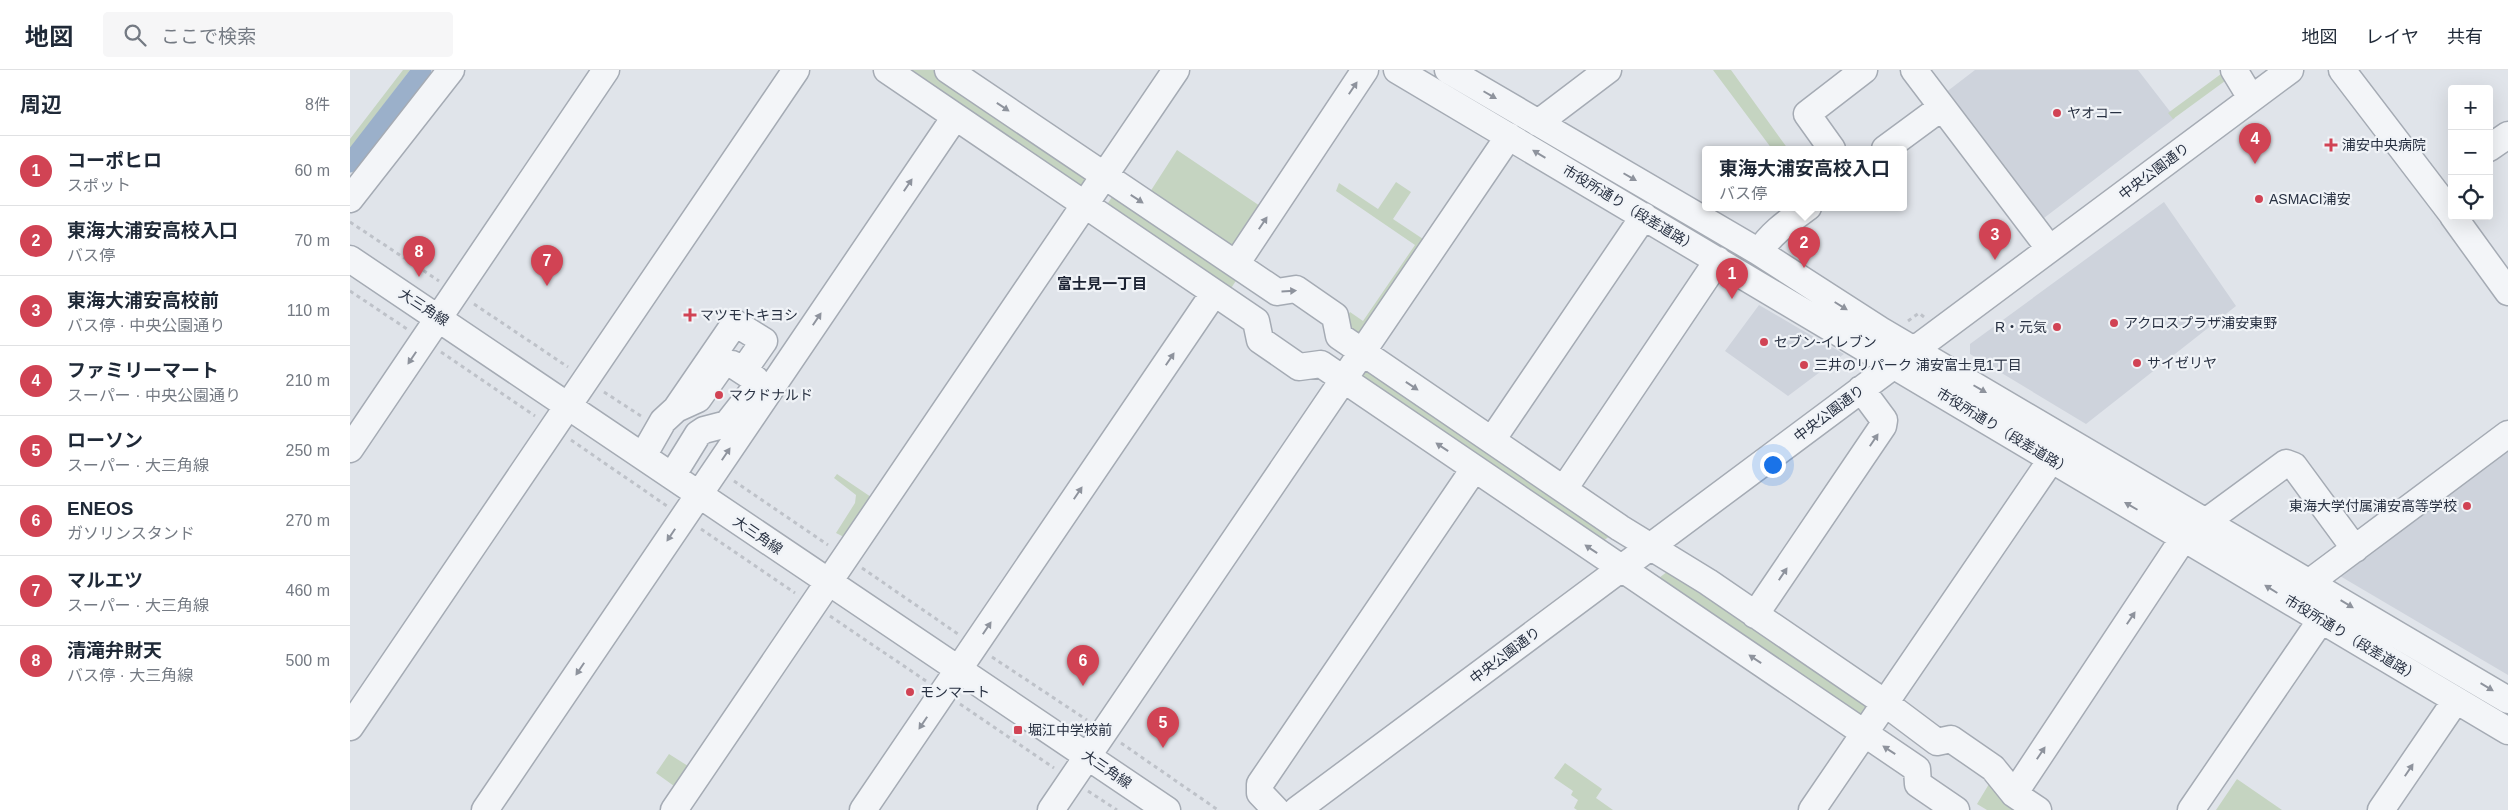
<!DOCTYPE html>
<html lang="ja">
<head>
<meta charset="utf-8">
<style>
  :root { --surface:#fff; --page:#f6f6f7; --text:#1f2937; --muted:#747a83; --line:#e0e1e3; --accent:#d14354 }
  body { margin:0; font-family:Helvetica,"Noto Sans JP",sans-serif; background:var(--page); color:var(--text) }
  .controls { position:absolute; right:15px; top:15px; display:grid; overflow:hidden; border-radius:5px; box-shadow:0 5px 20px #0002 }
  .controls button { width:45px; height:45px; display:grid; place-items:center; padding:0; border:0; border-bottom:1px solid var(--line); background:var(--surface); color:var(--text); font:25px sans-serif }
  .you { position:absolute; left:1422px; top:394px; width:18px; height:18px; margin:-12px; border:4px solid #fff; border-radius:50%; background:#1a73e8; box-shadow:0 0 0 8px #1a73e833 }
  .badge { display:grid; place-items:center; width:32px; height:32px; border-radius:50%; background:var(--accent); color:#fff; font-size:16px; font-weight:700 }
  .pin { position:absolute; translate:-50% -41px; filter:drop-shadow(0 1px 2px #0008) }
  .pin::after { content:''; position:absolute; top:26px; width:18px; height:15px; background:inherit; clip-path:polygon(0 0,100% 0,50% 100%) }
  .popup { position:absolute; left:1352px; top:76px; width:205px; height:65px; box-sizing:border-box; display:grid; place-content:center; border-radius:5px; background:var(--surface); filter:drop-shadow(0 1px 4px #0005); font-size:16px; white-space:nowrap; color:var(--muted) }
  .popup b { font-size:19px; color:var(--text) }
  .popup::after { content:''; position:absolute; left:50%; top:100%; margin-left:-10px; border:10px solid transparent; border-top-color:var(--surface) }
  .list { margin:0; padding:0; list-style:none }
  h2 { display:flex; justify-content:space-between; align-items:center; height:65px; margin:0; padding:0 20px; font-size:21px }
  h2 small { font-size:16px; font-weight:400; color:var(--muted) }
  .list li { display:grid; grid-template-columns:32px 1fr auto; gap:15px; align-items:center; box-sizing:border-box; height:70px; padding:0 20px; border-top:1px solid var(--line) }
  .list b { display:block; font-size:19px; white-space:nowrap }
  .list p { margin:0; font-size:16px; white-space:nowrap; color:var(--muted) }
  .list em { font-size:16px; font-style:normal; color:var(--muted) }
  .icon { flex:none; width:28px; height:28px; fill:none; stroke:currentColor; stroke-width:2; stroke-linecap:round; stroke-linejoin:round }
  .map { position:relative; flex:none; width:2158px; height:740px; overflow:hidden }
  header { display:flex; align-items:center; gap:30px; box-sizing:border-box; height:70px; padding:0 25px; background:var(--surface); border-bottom:1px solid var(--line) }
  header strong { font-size:24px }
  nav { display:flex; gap:28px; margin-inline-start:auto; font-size:18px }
  .search { width:350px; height:45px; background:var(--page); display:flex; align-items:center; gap:12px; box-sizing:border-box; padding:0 18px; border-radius:5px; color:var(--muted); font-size:19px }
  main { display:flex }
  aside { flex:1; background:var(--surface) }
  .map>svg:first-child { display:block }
</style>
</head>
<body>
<header>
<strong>地図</strong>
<div class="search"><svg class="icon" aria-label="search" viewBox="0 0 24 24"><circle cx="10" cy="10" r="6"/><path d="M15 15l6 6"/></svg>ここで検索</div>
<nav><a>地図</a><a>レイヤ</a><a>共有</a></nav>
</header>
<main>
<aside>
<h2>周辺<small>8件</small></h2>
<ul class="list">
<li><span class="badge">1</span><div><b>コーポヒロ</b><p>スポット</p></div><em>60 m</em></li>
<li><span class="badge">2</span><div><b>東海大浦安高校入口</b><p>バス停</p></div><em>70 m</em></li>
<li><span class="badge">3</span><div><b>東海大浦安高校前</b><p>バス停 · 中央公園通り</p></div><em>110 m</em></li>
<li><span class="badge">4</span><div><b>ファミリーマート</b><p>スーパー · 中央公園通り</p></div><em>210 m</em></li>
<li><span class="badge">5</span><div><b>ローソン</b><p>スーパー · 大三角線</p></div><em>250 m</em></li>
<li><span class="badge">6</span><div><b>ENEOS</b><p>ガソリンスタンド</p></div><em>270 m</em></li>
<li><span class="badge">7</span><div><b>マルエツ</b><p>スーパー · 大三角線</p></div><em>460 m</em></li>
<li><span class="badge">8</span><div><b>清滝弁財天</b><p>バス停 · 大三角線</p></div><em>500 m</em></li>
</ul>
</aside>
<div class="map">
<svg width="2158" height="740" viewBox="0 0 2158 740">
  <rect width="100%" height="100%" fill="#e0e4ea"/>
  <path fill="#ced3dc" d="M1625 0H1788L1825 48 1694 148 1595 23Z
    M1814 132 1886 236 1736 354 1620 284V274Z
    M1409 235 1450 259 1494 284 1438 326 1375 281Z
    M2158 375V605L1990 506 1992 498Z"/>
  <path fill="#c5d4c1" d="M53 0H60L0 79V69Z
    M551 0H588L740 102 727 121Z
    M1363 0H1381L1438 79H1422Z
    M1875 1V11L1823 49 1818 43Z
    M827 80 913 138 885 181 800 122Z
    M1046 112 1061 122 1043 149 1073 169 1011 265 993 254 1000 242 1013 251 1065 175 986 121 989 113 1028 139Z
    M766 121 889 206 878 223 754 139Z
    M1019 293 1266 461 1247 476 1007 311Z
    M487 404 521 427 494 467 486 463 505 433 506 425 484 408Z
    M1322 498 1519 632 1509 649 1305 511Z
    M319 684 338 696 324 716 306 703Z
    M1215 693 1252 719 1246 728 1263 740H1227L1224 738 1228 730 1221 725 1223 721 1204 708Z
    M1887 709 1932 740H1866Z
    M1639 714 1678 740H1637L1627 734Z"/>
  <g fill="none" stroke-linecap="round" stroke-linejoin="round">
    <path stroke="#9bb0ca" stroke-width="19" d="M0 93 72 0"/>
    <g stroke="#a5abb4" stroke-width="29">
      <path id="minor" d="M537 0 906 251 910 270 949 297 971 294 1567 699 1568 714 1606 740
        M598 0 927 222 946 219 985 246 989 266 1270 458 1358 512 1535 633 1587 672 1601 669 1643 698 1664 724 1688 740
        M1047 0C1418 219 1788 440 2158 661
        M1098 0 1409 182 1530 260 2158 630
        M1564 0 1699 178
        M1884 0 1901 28
        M1992 0 2102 144
        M1188 53 1258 0
        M2139 78 2158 65
        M1482 79 1457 44 1514 0
        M1535 79 1592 37
        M0 129 101 0
        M2103 146 2158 222
        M1409 182C1421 163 1439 151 1458 137
        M0 189 817 740
        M886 194 1015 0
        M1142 370 1294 146
        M0 379 256 0
        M293 386 313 351 326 339 385 253 414 271 398 294
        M322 406 348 364 354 360 377 354 403 321 405 309 382 294 372 295 348 329 326 339
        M1214 419 1368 190
        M1857 451 1936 393 1944 396 2005 479
        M1960 512 2158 364
        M1405 545 1533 356 1534 350 1511 319
        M0 657 446 0
        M1664 724 1835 466
        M135 740 605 47
        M324 740 826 0
        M513 740 864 223
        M701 740 1159 66
        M926 740 910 723V714L1124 399
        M947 740 1940 0
        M1462 740 1701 390
        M1841 740 1971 550
        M2031 740 2106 630"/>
    </g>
    <path stroke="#bec2c9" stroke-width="3" stroke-dasharray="4 4" stroke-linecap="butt" d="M0 152 89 211
      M0 221 57 259
      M124 234 218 297
      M1558 251 1569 243 1574 247
      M91 282 185 346
      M254 322 291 346
      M221 370 317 436
      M384 411 478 475
      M351 459 445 523
      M512 498 608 564
      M480 546 576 611
      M642 587 737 650
      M610 634 704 698
      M771 673 868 740
      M738 721 767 740"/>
    <use href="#minor" stroke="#f3f5f8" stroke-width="26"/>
  </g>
  <defs><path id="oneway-solid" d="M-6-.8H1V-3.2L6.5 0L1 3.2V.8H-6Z" transform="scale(1.25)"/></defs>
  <g fill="#8e939d">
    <use href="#oneway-solid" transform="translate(1003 18) rotate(-56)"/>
    <use href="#oneway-solid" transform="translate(1140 25) rotate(30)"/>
    <use href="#oneway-solid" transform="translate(653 37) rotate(34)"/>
    <use href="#oneway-solid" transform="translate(1189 84) rotate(-149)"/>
    <use href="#oneway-solid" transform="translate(1280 107) rotate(30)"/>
    <use href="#oneway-solid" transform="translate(558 115) rotate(-56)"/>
    <use href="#oneway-solid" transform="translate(787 129) rotate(33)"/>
    <use href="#oneway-solid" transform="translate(913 153) rotate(-56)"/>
    <use href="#oneway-solid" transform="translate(939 221) rotate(-3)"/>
    <use href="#oneway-solid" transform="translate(1491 236) rotate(32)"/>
    <use href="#oneway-solid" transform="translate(467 249) rotate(-56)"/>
    <use href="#oneway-solid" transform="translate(62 288) rotate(124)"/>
    <use href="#oneway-solid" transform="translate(820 289) rotate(-56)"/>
    <use href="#oneway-solid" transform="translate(1062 316) rotate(34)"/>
    <use href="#oneway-solid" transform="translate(1630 319) rotate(30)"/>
    <use href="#oneway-solid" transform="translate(1524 370) rotate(-56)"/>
    <use href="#oneway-solid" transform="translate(1092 377) rotate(-146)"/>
    <use href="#oneway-solid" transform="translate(376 384) rotate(-56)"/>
    <use href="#oneway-solid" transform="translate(728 423) rotate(-56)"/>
    <use href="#oneway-solid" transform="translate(1781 436) rotate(-150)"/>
    <use href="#oneway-solid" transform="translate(321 465) rotate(124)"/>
    <use href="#oneway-solid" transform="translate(1241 479) rotate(-146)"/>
    <use href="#oneway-solid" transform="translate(1433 504) rotate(-56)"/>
    <use href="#oneway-solid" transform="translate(1921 519) rotate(-148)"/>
    <use href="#oneway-solid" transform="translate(1997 534) rotate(31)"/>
    <use href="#oneway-solid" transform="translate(1781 548) rotate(-56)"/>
    <use href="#oneway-solid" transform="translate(637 558) rotate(-56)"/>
    <use href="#oneway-solid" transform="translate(1405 589) rotate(-146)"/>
    <use href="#oneway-solid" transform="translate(230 599) rotate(124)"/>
    <use href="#oneway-solid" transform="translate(2137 617) rotate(31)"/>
    <use href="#oneway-solid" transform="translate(573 653) rotate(124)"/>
    <use href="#oneway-solid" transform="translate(1539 680) rotate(-147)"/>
    <use href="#oneway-solid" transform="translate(1691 683) rotate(-56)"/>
    <use href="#oneway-solid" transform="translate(2059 700) rotate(-56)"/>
  </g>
  <g fill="#d14354" stroke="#f0f3f7" stroke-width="2">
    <circle cx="1707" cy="43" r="5"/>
    <path d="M1978.5 67.5h5v5h5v5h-5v5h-5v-5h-5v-5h5z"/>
    <circle cx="1909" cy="129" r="5"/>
    <path d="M337.5 237.5h5v5h5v5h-5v5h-5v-5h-5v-5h5z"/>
    <circle cx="1764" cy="253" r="5"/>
    <circle cx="1707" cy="257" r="5"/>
    <circle cx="1414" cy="272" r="5"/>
    <circle cx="1787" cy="293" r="5"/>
    <circle cx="1454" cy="295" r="5"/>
    <circle cx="369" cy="325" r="5"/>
    <circle cx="2117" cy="436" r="5"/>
    <circle cx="560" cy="622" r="5"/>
    <rect x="663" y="655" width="10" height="10" rx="2.5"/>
  </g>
  <g text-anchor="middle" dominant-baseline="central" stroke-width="4.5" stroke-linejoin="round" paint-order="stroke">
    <g font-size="14" fill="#283142" stroke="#f0f3f7" text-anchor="start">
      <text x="1717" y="43">ヤオコー</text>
      <text x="1992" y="75">浦安中央病院</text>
      <text x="1919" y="129">ASMACI浦安</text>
      <text x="350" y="245">マツモトキヨシ</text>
      <text x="1774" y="253">アクロスプラザ浦安東野</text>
      <text x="1697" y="257" text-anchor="end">R・元気</text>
      <text x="1424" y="272">セブン-イレブン</text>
      <text x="1797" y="293">サイゼリヤ</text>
      <text x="1464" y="295">三井のリパーク 浦安富士見1丁目</text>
      <text x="379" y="325">マクドナルド</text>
      <text x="2107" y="436" text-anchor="end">東海大学付属浦安高等学校</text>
      <text x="570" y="622">モンマート</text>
      <text x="678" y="660">堀江中学校前</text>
    </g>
    <g font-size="14" fill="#283142" stroke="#f0f3f7">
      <text transform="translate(1804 101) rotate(-37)">中央公園通り</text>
      <text transform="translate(1280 138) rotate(31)">市役所通り（段差道路）</text>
      <text transform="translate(74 237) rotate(33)">大三角線</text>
      <text transform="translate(1479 343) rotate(-37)">中央公園通り</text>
      <text transform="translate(1654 361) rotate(31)">市役所通り（段差道路）</text>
      <text transform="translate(408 465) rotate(34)">大三角線</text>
      <text transform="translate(2002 568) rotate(31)">市役所通り（段差道路）</text>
      <text transform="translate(1155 585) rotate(-37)">中央公園通り</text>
      <text transform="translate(757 699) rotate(34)">大三角線</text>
    </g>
    <g font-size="15" font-weight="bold" fill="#1b2232" stroke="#f0f3f7">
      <text x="752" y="213">富士見一丁目</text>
    </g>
  </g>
</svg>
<div class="controls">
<button>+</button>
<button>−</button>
<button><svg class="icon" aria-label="locate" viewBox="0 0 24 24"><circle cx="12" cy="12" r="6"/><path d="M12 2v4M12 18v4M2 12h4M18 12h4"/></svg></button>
</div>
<div class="you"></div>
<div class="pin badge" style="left:1382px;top:229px">1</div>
<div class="pin badge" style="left:1454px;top:198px">2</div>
<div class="popup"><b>東海大浦安高校入口</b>バス停</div>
<div class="pin badge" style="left:1645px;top:190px">3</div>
<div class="pin badge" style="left:1905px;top:94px">4</div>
<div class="pin badge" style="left:813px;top:678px">5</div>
<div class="pin badge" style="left:733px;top:616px">6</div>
<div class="pin badge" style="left:197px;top:216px">7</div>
<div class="pin badge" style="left:69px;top:207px">8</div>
</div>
</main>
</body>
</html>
